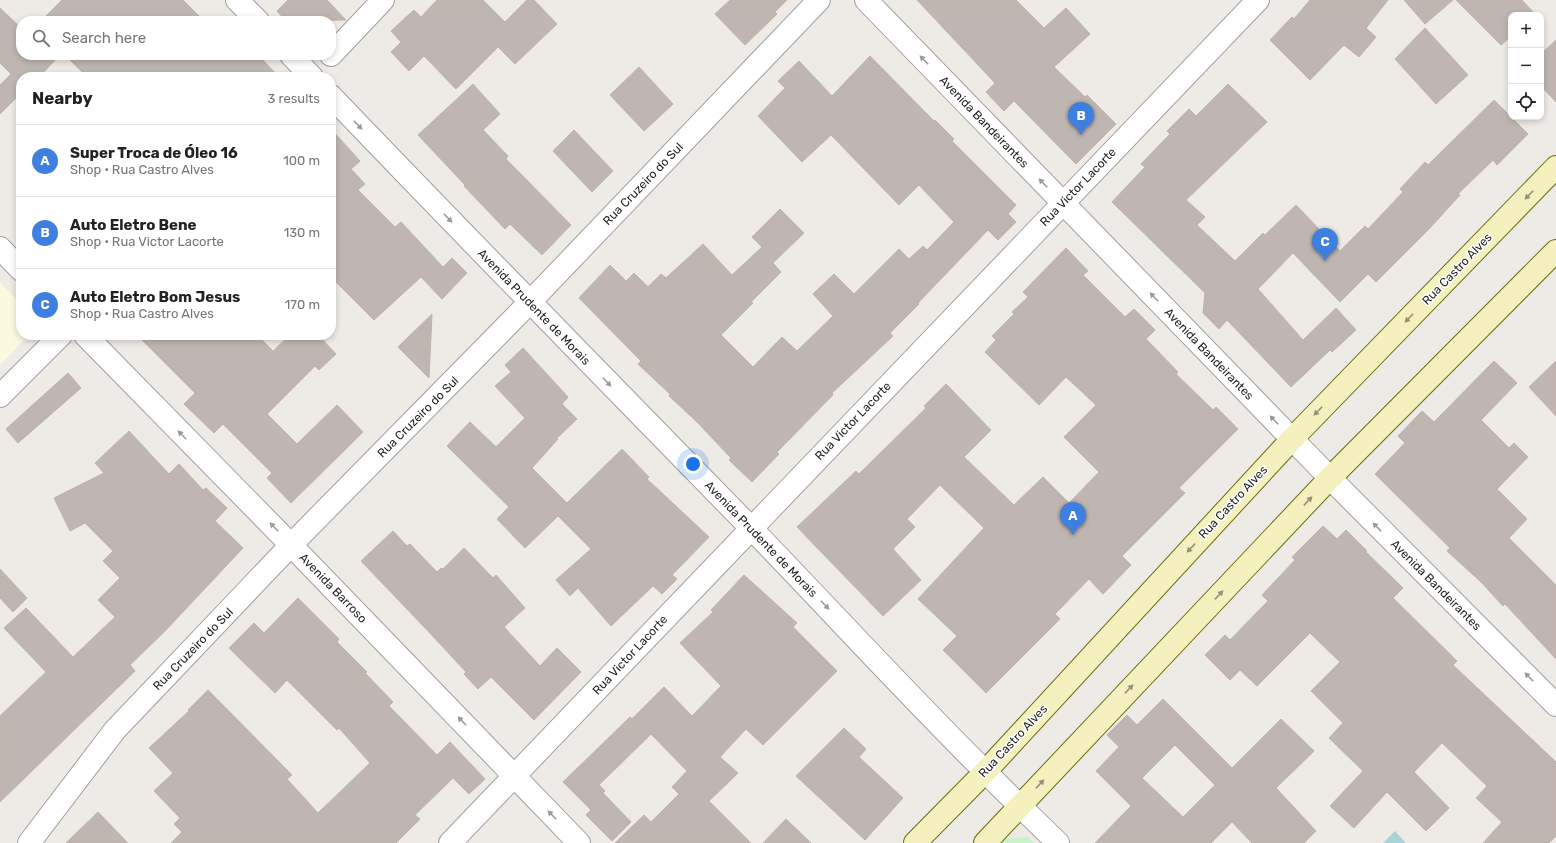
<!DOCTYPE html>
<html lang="en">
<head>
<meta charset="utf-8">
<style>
  :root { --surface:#fff; --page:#f2f2f2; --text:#222; --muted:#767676; --line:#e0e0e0; --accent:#ea580c }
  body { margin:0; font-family:Rubik,sans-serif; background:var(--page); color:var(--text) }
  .controls { position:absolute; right:12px; top:12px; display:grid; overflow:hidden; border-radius:8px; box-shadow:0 2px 6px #0003 }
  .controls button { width:36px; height:36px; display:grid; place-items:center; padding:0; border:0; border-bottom:1px solid var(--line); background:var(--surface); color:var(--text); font:20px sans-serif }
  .you { position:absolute; left:693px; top:464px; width:14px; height:14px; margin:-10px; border:3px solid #fff; border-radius:50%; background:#1a73e8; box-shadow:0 0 0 6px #1a73e833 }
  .badge { display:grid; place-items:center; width:26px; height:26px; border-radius:50%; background:var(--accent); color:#fff; font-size:13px; font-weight:700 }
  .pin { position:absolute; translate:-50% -33px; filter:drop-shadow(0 1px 2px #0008) }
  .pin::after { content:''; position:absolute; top:21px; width:14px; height:12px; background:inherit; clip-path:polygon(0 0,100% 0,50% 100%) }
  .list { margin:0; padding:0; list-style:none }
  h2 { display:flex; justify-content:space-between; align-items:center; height:52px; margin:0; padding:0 16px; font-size:17px }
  h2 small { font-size:13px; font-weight:400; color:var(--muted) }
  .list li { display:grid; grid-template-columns:26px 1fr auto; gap:12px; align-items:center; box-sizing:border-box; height:72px; padding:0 16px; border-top:1px solid var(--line) }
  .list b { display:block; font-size:15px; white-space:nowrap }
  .list p { margin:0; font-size:13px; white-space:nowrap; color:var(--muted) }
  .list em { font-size:13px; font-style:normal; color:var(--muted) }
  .icon { flex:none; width:22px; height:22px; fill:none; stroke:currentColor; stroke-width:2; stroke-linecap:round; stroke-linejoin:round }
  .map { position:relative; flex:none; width:1556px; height:843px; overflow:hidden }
  .search { position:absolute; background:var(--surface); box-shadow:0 2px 6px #0003; left:16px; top:16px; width:320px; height:44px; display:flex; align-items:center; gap:10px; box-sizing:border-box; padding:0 14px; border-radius:16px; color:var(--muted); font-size:15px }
  .panel { position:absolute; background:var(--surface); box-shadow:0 2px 6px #0003; left:16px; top:72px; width:320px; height:268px; border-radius:16px }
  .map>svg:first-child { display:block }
</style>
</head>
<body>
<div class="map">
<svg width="1556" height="843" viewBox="0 0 1556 843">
  <rect width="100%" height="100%" fill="#eeebe6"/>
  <path fill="#fcf9e1" d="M0 282 21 304V335H29L0 365Z"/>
  <path fill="#c7f4c7" d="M1028 837 1034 843H1001L1005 839Z"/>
  <path fill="#aad2d8" d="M1395 831 1406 843H1383Z"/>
  <path fill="#bfb6b2" stroke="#bfb1a9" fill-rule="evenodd" d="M62 0H183L204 21 207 18 210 21H41Z
    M288 0H327L346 20 286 21 277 11Z
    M437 0H483L505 22 527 0H534L557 24 515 64 498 47 456 89 424 56 409 71 391 52 401 42 391 31 414 10 421 17Z
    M730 0H787L775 12 777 14 745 45 715 14Z
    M917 0H1016L1044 28 1066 8 1090 34 1054 67 1085 97 1087 95 1116 124 1076 164 1014 101 1004 111 986 92 995 83Z
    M1310 0H1388L1366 28 1376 37 1359 57 1344 45 1310 80 1270 40 1292 17 1294 19Z
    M1404 0H1453L1425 24Z
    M1456 0H1522L1535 14 1511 15V36L1501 45Z
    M0 8 21 28V55H60L39 77H21V93L0 114V85L11 74 0 63Z
    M1425 28 1468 75 1436 104 1395 59Z
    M1556 40V102L1541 86V54Z
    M65 55H258L279 77H87Z
    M870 56 934 121 935 120 954 139 952 141 1016 205 1008 214 1016 222 998 240 988 230 918 303 919 304 890 333 893 336 832 393 833 395 777 452 779 454 752 482 729 460 731 458 697 422 669 396 670 394 638 364 641 361 579 298 610 265 626 281 634 273 648 287 661 274 666 278 703 244 732 275 762 247 752 237 780 209 804 233 773 263 781 272 751 302 753 303 721 335 753 367 782 337 797 351 833 316 813 294 834 274 854 294 899 249 909 259 923 246 927 250 954 222 919 185 899 205 831 135 802 162 758 116 785 88 778 81 799 61 832 96Z
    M639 67 673 104 644 131 610 95Z
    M473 84 500 114 483 130 508 156 506 159 571 225 542 255 510 224 505 229 464 186 465 185 418 135Z
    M1228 84 1267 122 1186 200 1205 217 1197 225 1235 261 1263 233 1265 235 1296 205 1340 251 1365 226 1368 229 1403 192 1400 189 1425 162 1428 165 1494 100 1528 134 1497 165 1493 160 1458 194 1460 195 1429 229 1376 282 1368 274 1340 302 1293 253 1258 289 1303 340 1336 308 1356 330 1332 352 1330 350 1291 387 1227 320 1219 329 1203 313 1205 293 1112 202 1145 167 1141 164 1170 134 1167 131 1189 109 1196 116Z
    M331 129 360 161 351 169 365 184 358 190 395 227 401 222 443 267 452 258 467 273 442 299 421 277 374 320 331 277Z
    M574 130 613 171 592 192 553 151Z
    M1066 248 1088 271 1083 275 1125 317 1134 309 1155 330 1146 339 1178 372 1176 374 1213 410 1216 407 1238 429 1179 488 1185 493 1122 556 1131 565 1103 594 1089 579 1055 614 1060 619 986 693 943 650 957 636 918 599 984 528 940 485 907 519 915 527 893 549 921 580 883 616 797 527 856 471 859 474 926 408 924 406 946 384 991 430 964 457 1014 505 1043 477 1069 503 1099 472 1064 437 1096 405 1066 377 1039 405 985 352 996 340 992 336 1014 314 1012 312 1028 297 1023 292Z
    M432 314 429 378 398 347Z
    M137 335H257L273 351 290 335H318L336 354 319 370 315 366 267 414 297 444 337 405 363 432 291 503 267 478 272 473 223 424 214 433 184 404 195 393Z
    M523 348 568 397 562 404 577 419 557 438 558 439 532 468 567 503 622 449 649 477 647 479 709 537 672 575 677 579 662 594 653 586 611 626 578 588 570 596 556 580 591 549 558 516 525 548 497 519 509 507 447 446 470 422 496 447 525 418 495 386 511 372 505 365Z
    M1494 361 1517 383 1481 420 1509 448 1514 443 1528 457 1497 489 1527 519 1509 538 1556 585V659L1505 604 1503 606 1481 582 1447 551 1450 548 1375 474 1405 443 1398 436 1422 411 1434 422Z
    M1556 361V416L1529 387Z
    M68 373 81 388 18 443 6 429Z
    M129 431 169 474 179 464 203 490 206 488 227 508 215 521 243 548 165 631 130 665 135 671 0 802V716L46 672 4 628 26 608 73 657 115 617 98 600 120 578 103 561 113 551 85 523 70 531 54 498 104 473 95 463Z
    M1323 526 1337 539 1346 530 1367 551 1366 552 1403 588 1393 598 1457 661 1453 665 1556 762V836L1549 843H1483L1502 822 1476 798 1487 786 1442 743 1414 772 1449 808 1426 831 1387 792 1354 828 1330 806 1363 771 1329 738 1343 723 1311 691 1340 662 1310 633 1257 686 1240 670 1230 680 1205 655 1225 635 1230 640 1268 601 1262 595 1295 560 1292 557Z
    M393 531 407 546 410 544 437 572 441 568 443 569 464 548 493 578 496 575 525 608 504 627 540 666 557 648 581 672 534 720 491 677 478 689 464 674 466 672 428 631 361 561Z
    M0 569 27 598 13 612 0 598Z
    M744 575 797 623 793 627 837 671 763 745 746 729 720 757 738 773 709 801 751 843H615L644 815 651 822 679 794 672 787 687 771 651 734 599 785 605 791 603 793 631 822 612 841 586 815 591 810 563 782 630 717 632 719 664 687 692 716 721 686 680 643 713 612 711 610Z
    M298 598 339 639 337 642 367 672 365 673 393 702 389 706 437 755 450 742 485 779 469 794 453 778 415 815 420 819 396 843H171L182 832 174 824 180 818 154 791 173 773 149 748 189 711 188 710 208 690 292 775 287 779 318 813 370 763 339 728 337 730 287 680 275 693 229 648 254 623 264 633Z
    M1163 699 1232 768 1281 719 1314 751 1276 788 1316 831 1304 843H1252L1232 822 1211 843H1095L1131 806 1096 771 1119 747 1107 735 1127 715 1137 725ZM1175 745 1215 785 1183 817 1142 778Z
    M844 728 866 749 859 757 903 798 865 840 796 776Z
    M98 812 128 843H66Z
    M786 819 811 843H763Z"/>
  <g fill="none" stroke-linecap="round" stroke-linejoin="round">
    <g stroke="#a0a0a0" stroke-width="24">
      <path id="minor" d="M331 55 383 0
        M0 248 21 270
        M85 335 291 545 579 843
        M0 396 61 335
        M1330 478 1556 705
        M1019 805 1058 843
        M29 843 115 730 291 545 529 303 819 0
        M450 843 1258 0"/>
    </g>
    <g stroke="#a0a0a0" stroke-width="24">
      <path id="tertiary" d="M237 0 258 21
        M866 0 1330 478
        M291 55 312 77
        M331 96C470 241 610 384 750 527 840 620 927 716 1019 805"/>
    </g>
    <g stroke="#6b6c0f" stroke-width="24">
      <path id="secondary" d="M915 843 985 772 1292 439 1556 167
        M985 843 1330 478 1556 251"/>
    </g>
    <use href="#minor" stroke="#fff" stroke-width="22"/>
    <use href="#tertiary" stroke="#fff" stroke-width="22"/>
    <use href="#secondary" stroke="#f4f1be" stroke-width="22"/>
  </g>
  <defs><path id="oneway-solid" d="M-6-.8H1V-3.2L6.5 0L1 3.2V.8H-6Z"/></defs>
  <g fill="#9a9a9a">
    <use href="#oneway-solid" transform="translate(924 60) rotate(-134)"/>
    <use href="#oneway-solid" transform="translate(358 125) rotate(46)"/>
    <use href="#oneway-solid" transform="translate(1043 183) rotate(-134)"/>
    <use href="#oneway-solid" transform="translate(448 218) rotate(46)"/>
    <use href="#oneway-solid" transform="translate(1154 297) rotate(-134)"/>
    <use href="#oneway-solid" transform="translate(607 382) rotate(46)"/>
    <use href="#oneway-solid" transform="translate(1274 420) rotate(-134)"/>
    <use href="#oneway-solid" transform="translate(182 435) rotate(-134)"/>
    <use href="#oneway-solid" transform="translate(274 527) rotate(-134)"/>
    <use href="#oneway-solid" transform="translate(1377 527) rotate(-135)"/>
    <use href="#oneway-solid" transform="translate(825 605) rotate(46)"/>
    <use href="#oneway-solid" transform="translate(1529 677) rotate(-134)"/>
    <use href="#oneway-solid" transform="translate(462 721) rotate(-134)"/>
    <use href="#oneway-solid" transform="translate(552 815) rotate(-134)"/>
  </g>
  <g fill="#949276">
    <use href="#oneway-solid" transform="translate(1529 195) rotate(134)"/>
    <use href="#oneway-solid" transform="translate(1409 318) rotate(134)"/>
    <use href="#oneway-solid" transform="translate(1318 411) rotate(134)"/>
    <use href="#oneway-solid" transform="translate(1308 501) rotate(-47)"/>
    <use href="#oneway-solid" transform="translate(1191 548) rotate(133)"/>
    <use href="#oneway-solid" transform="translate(1219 595) rotate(-47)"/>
    <use href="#oneway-solid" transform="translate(1129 689) rotate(-47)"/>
    <use href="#oneway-solid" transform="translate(1040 784) rotate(-47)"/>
  </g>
  <g text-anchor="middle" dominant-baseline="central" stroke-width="3" stroke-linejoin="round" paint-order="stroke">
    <g font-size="12" fill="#1f1f1f" stroke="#fff">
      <text transform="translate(984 122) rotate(46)">Avenida Bandeirantes</text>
      <text transform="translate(643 184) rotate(-46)">Rua Cruzeiro do Sul</text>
      <text transform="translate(1078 187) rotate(-46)">Rua Victor Lacorte</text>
      <text transform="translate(1457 269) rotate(-46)">Rua Castro Alves</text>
      <text transform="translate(534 307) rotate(46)">Avenida Prudente de Morais</text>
      <text transform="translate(1209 354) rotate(46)">Avenida Bandeirantes</text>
      <text transform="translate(418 417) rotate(-45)">Rua Cruzeiro do Sul</text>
      <text transform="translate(853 421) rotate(-46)">Rua Victor Lacorte</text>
      <text transform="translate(1233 502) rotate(-47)">Rua Castro Alves</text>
      <text transform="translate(761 539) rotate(46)">Avenida Prudente de Morais</text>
      <text transform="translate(1436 585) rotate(45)">Avenida Bandeirantes</text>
      <text transform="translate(333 588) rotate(46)">Avenida Barroso</text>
      <text transform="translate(193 649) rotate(-46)">Rua Cruzeiro do Sul</text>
      <text transform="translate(630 655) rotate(-47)">Rua Victor Lacorte</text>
      <text transform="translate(1013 741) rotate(-47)">Rua Castro Alves</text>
    </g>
  </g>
</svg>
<div class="controls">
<button>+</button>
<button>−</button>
<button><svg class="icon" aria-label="locate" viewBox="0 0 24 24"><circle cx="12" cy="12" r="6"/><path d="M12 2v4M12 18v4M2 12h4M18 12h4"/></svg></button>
</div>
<div class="you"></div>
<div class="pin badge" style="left:1073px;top:535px;background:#3f7fe0">A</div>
<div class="pin badge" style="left:1081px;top:135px;background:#3f7fe0">B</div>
<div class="pin badge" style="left:1325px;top:261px;background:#3f7fe0">C</div>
<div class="search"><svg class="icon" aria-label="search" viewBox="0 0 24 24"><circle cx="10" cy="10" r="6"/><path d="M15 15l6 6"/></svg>Search here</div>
<section class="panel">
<h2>Nearby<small>3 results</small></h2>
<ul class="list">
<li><span class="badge" style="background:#3f7fe0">A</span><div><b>Super Troca de Óleo 16</b><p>Shop · Rua Castro Alves</p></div><em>100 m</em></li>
<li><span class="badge" style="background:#3f7fe0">B</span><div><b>Auto Eletro Bene</b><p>Shop · Rua Victor Lacorte</p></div><em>130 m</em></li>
<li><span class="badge" style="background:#3f7fe0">C</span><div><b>Auto Eletro Bom Jesus</b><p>Shop · Rua Castro Alves</p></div><em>170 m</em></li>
</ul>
</section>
</div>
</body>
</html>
